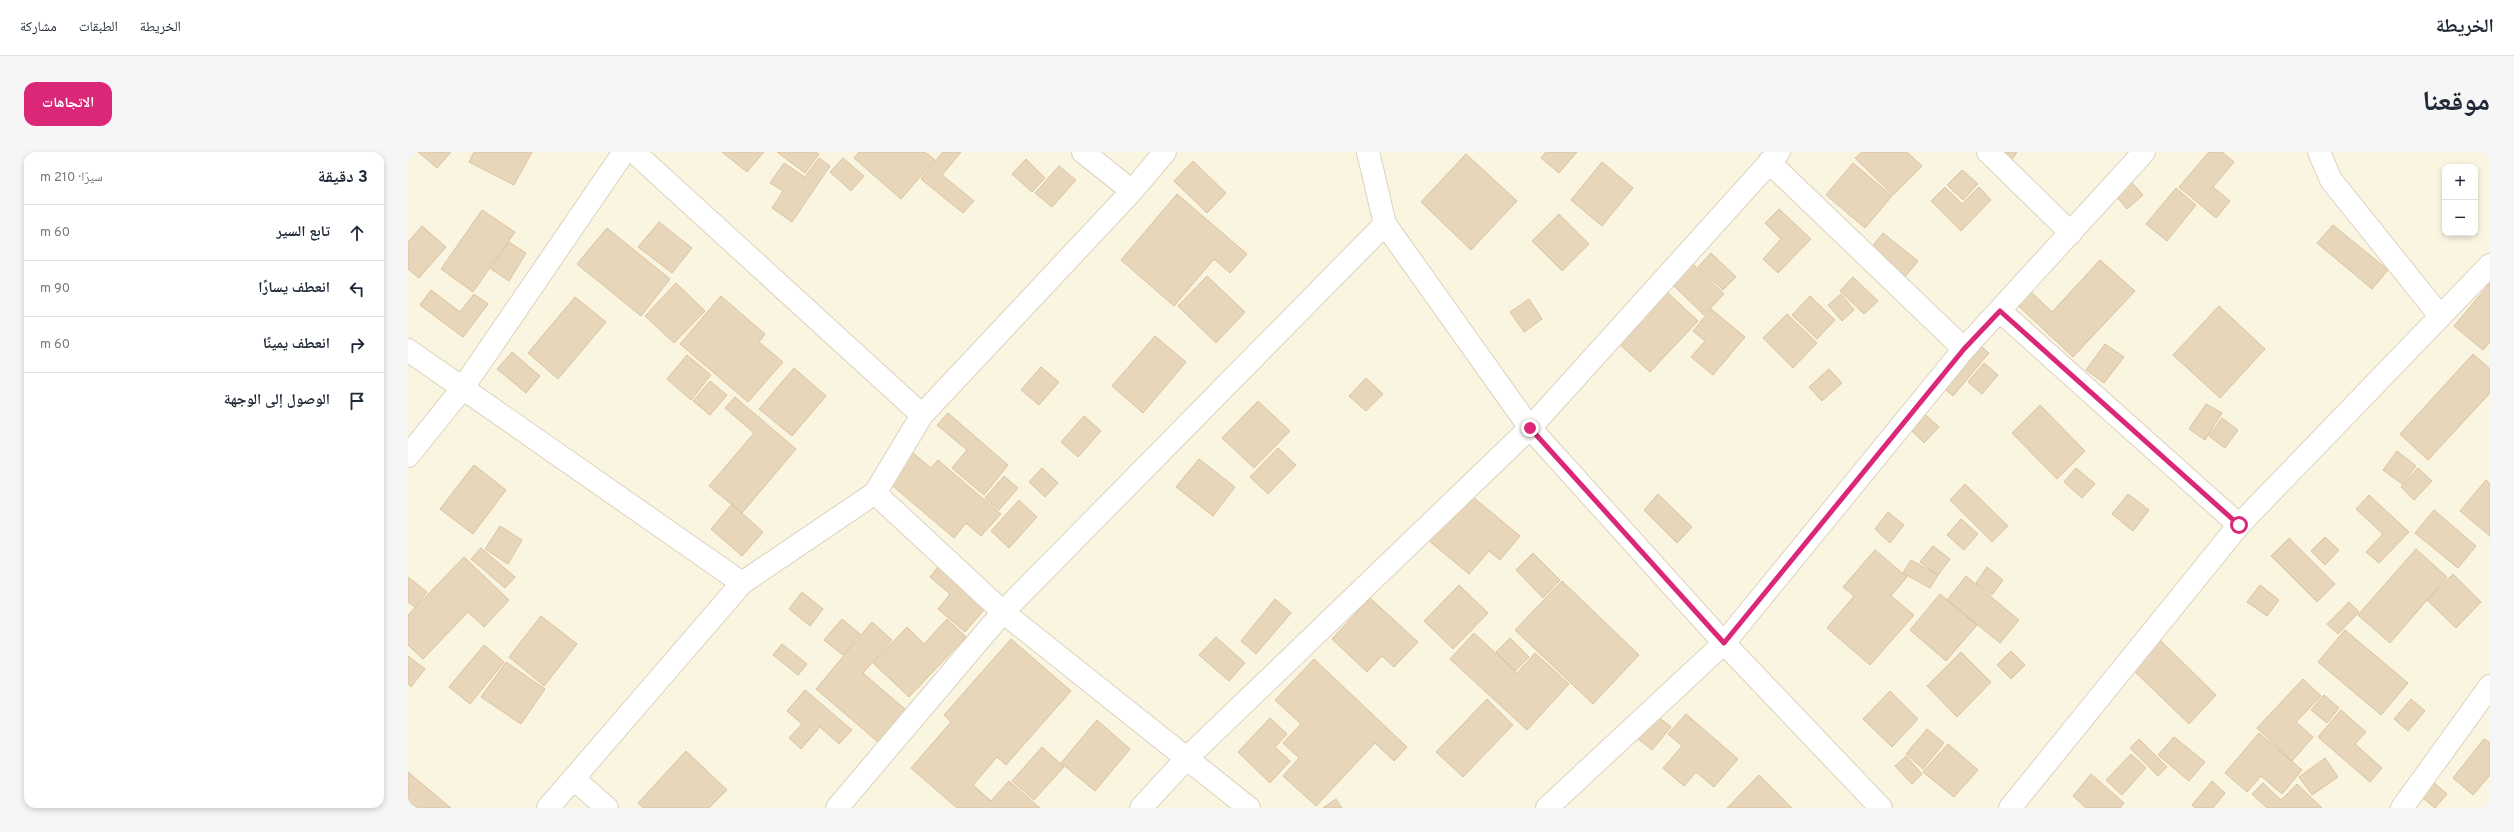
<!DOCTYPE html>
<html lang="ar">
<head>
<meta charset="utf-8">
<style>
  :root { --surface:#fff; --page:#f6f6f7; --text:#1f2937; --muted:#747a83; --line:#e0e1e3; --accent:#db2777 }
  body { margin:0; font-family:Overpass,"Noto Naskh Arabic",sans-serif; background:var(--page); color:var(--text); direction:rtl }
  .controls { position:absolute; right:12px; top:12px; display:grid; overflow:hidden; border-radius:8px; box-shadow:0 2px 6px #0003 }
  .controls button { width:36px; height:36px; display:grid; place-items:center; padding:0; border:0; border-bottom:1px solid var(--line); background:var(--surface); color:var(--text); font:20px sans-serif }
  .stop { position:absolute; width:12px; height:12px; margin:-9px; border:3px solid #db2777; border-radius:50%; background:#fff }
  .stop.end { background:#db2777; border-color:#fff; box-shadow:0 1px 4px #0008 }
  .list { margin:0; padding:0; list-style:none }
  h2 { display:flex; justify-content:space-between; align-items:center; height:52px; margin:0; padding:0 16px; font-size:17px }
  h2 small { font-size:13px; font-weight:400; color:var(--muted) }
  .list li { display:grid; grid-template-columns:26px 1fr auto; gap:12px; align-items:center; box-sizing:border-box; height:56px; padding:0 16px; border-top:1px solid var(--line) }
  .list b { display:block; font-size:15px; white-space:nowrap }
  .list em { font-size:13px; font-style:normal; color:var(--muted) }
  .icon { flex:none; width:22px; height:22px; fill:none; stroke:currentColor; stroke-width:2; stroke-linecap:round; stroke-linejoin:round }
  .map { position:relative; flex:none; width:2082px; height:656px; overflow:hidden; direction:ltr; border-radius:12px }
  header { display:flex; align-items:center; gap:24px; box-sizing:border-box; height:56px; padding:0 20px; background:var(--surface); border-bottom:1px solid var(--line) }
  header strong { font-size:19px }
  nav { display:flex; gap:22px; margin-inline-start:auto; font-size:14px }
  .intro { display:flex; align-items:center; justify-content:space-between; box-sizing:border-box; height:96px; padding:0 24px }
  h1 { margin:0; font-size:28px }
  .button { padding:10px 18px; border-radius:12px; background:var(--accent); color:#fff; font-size:14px; font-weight:700 }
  main { display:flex; gap:24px; padding:0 24px }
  aside { flex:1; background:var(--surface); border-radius:12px; box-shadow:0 2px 6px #0003 }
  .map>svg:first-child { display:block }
</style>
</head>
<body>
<header>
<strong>الخريطة</strong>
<nav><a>الخريطة</a><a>الطبقات</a><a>مشاركة</a></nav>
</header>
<div class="intro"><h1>موقعنا</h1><a class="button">الاتجاهات</a></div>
<main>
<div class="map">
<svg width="2082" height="656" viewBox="0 0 2082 656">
  <rect width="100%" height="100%" fill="#f9f5e1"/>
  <path fill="#e8d6ba" stroke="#dcc29e" d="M10 0H43L29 16Z
    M66 0H124L106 33 61 10Z
    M314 0H356L339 20Z
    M369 0H408L411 2 397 21Z
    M451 0H517L527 8 493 47 446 6Z
    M535 0H553L534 23 566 49 555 61 513 27Z
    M1138 0H1169L1151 21 1133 6Z
    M1454 0H1499L1514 14 1485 43 1447 6Z
    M1585 0H1609L1602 11Z
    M1801 0H1814L1826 10 1805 35 1822 49 1808 66 1771 35Z
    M1058 2 1109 49 1063 98 1013 50Z
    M411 6 422 14 384 70 364 56 375 39 362 31 376 11 397 25Z
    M435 6 456 24 443 39 422 20Z
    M618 7 637 26 624 40 604 22Z
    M785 9 818 41 799 61 766 29Z
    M1194 10 1225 36 1194 74 1163 48Z
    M1445 11 1484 44 1457 76 1418 43Z
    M651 14 668 28 644 55 627 41Z
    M1554 18 1570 32 1555 48 1539 33Z
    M1719 25 1735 43 1719 57 1703 38Z
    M1537 35 1554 52 1571 35 1583 48 1553 79 1523 49Z
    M1768 36 1788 53 1759 89 1738 72Z
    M769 42 839 102 822 121 806 107 766 154 713 108Z
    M1371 57 1403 87 1370 121 1355 107 1373 87 1357 71Z
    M74 58 107 80 65 140 33 117Z
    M1151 62 1181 92 1154 119 1124 89Z
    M251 70 284 96 264 121 230 95Z
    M1925 73 1980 118 1964 137 1909 91Z
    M14 74 38 95 11 126 0 117V90Z
    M199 76 262 127 233 164 169 112Z
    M1475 81 1510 109 1493 130 1458 102Z
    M101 90 118 101 101 129 83 117Z
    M1303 101 1328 125 1315 138 1290 115Z
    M1692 108 1727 139 1665 205 1603 147 1616 133 1644 160Z
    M1285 112 1316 142 1296 163 1265 133Z
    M799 124 837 160 808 191 770 154Z
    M1445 125 1470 149 1456 162 1432 139Z
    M268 131 297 159 266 191 237 164Z
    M2082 131V190L2075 198 2046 174Z
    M23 138 52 160 66 142 80 152 55 185 12 153Z
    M1258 139 1290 169 1242 220 1209 190Z
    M1433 142 1446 158 1434 169 1420 153Z
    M313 144 357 182 351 190 375 210 340 250 272 192Z
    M1402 144 1427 168 1409 187 1384 163Z
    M167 145 198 170 150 227 120 201Z
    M1121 147 1134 167 1116 180 1102 160Z
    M1811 154 1857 197 1812 246 1765 203Z
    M1303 157 1337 185 1305 223 1283 205 1297 189 1285 179Z
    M1379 162 1409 191 1385 216 1355 186Z
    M747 184 778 210 735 261 704 234Z
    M1561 184 1581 201 1545 244 1525 227Z
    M1697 192 1716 205 1696 231 1678 218Z
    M104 200 132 224 118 241 89 217Z
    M2065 202 2082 217V241L2020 308 1992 282Z
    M279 203 303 223 283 248 259 227Z
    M1576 211 1590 223 1574 242 1560 230Z
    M633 215 651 230 631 253 613 238Z
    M386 216 418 244 384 284 351 257Z
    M1421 217 1434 231 1414 249 1401 235Z
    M958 226 975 242 958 259 941 244Z
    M302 229 319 243 302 263 285 249Z
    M327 245 388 297 334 361 301 334 346 281 317 256Z
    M850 249 882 279 846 316 814 286Z
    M1798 252 1814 261 1797 288 1781 277Z
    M1632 253 1677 299 1649 327 1604 281Z
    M1511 257 1531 275 1516 291 1497 272Z
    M540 261 600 313 576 343 544 316 559 298 529 273Z
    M676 264 693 279 670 305 653 290Z
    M1814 266 1830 278 1817 296 1801 284Z
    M498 295 523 316 530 308 593 362 573 384 558 371 546 386 473 324Z
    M870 296 888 313 860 342 842 325Z
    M1989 299 2008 314 1994 332 1975 318Z
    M791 307 827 335 805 364 768 335Z
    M66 313 98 338 65 382 32 357Z
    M634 316 650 331 637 345 621 330Z
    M1668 316 1687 332 1674 346 1656 330Z
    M2010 316 2024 329 2006 348 1993 335Z
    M596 324 610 336 591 358 577 346Z
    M2078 328 2082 332V384L2052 359Z
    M1557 332 1600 374 1584 390 1542 348Z
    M1053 335 1112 384 1092 408 1081 399 1061 422 1014 383Z
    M1250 342 1284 375 1269 391 1236 358Z
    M1720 342 1741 358 1725 379 1704 362Z
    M1961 343 2001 380 1971 411 1958 400 1975 382 1948 357Z
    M611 348 629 365 601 396 583 379Z
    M324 352 355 380 334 404 303 377Z
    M2026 358 2068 394 2050 416 2007 381Z
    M1480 360 1496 373 1482 391 1467 377Z
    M1553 367 1570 382 1556 398 1539 383Z
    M92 374 114 388 100 412 77 397Z
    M1917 385 1931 398 1917 413 1903 399Z
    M1881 386 1927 432 1909 450 1863 404Z
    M1525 394 1542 407 1530 423 1512 410Z
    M73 396 107 425 97 436 63 407Z
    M2008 397 2039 425 1982 491 1950 463Z
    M1467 398 1499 425 1483 444 1506 463 1462 513 1419 476 1446 444 1435 435Z
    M1125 401 1152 428 1135 446 1108 418Z
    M56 405 101 448 76 475 60 460 15 507 0 493V463Z
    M1503 408 1530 423 1522 436 1495 421Z
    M532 412 580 453 557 480 530 457 542 442 522 425Z
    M1579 415 1595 428 1584 443 1568 431Z
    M2045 422 2073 450 2048 476 2019 448Z
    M1558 424 1611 468 1592 491 1539 448Z
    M0 425 19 440 7 455 0 450Z
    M1154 429 1231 503 1185 552 1107 478Z
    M1051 433 1080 461 1045 497 1016 469Z
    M1852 433 1871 448 1859 464 1839 450Z
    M394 440 415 457 402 474 381 457Z
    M1532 442 1569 473 1538 509 1502 478Z
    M962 446 1010 490 986 515 974 504 959 520 924 487Z
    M867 447 883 461 848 502 833 489Z
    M1941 450 1951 460 1930 482 1919 472Z
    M133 464 169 492 136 534 101 505Z
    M434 467 452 482 435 503 416 488Z
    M539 467 558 485 501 545 465 511 499 475 516 492Z
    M464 470 484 488 455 521 498 558 470 590 408 537Z
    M1937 478 2000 531 1973 563 1910 510Z
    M1066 481 1109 521 1127 501 1161 532 1119 578 1042 507Z
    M808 485 837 511 821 529 791 503Z
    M1102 486 1121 505 1107 519 1088 500Z
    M603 487 663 539 598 613 589 605 565 633 583 649 601 629 632 656H549L503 616 543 570 536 563Z
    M1751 487 1808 543 1781 572 1723 516Z
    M374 492 399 512 390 523 365 503Z
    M76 493 96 510 62 552 41 535Z
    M1603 499 1617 513 1603 527 1589 513Z
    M1553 500 1583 530 1549 565 1519 534Z
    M0 504 17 517 3 535 0 532Z
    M906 507 999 595 986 609 967 591 908 654 875 624 891 606 875 591 893 572 867 548Z
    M98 510 137 537 113 572 73 545Z
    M1895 527 1913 544 1888 570 1905 585 1884 609 1849 576Z
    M397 538 444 578 431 592 412 575 393 597 381 586 394 572 379 559Z
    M1482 539 1510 567 1484 595 1455 567Z
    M1916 543 1931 556 1919 571 1903 558Z
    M1079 547 1105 573 1055 625 1028 600Z
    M2003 547 2017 559 2000 579 1986 567Z
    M1933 558 1958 580 1947 592 1974 616 1962 630 1910 585Z
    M1244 560 1263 575 1244 598 1225 583Z
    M1278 562 1330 607 1306 635 1288 620 1276 634 1255 616 1274 594 1260 582Z
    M862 566 879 582 867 595 882 609 862 631 830 600Z
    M689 568 722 597 687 639 653 611Z
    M1519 577 1536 591 1515 617 1498 602Z
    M1851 581 1894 618 1874 642 1853 624 1839 640 1817 621Z
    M1766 585 1797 610 1781 629 1750 603Z
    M1731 587 1759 615 1750 624 1722 596Z
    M2076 587 2082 591V623L2065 643 2045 626Z
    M1540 592 1570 618 1546 645 1515 620Z
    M634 595 656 615 626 648 604 629Z
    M278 599 319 638 301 656H235L230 651Z
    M1723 602 1738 616 1714 643 1698 628Z
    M1498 604 1514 622 1504 632 1487 614Z
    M1917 606 1930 625 1904 643 1891 625Z
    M0 620 43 656H0Z
    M1683 622 1716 651 1712 656H1678L1665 644Z
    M1351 623 1384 656H1319Z
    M2023 628 2039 642 2027 656 2010 642Z
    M1804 629 1817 641 1805 656H1788L1784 653Z
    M1855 631 1873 648 1889 632 1914 656H1859L1844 642Z
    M928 647 934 656H915Z"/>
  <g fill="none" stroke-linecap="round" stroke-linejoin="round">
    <g stroke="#dcd2be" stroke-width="24">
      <path id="minor" d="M226 0 514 263
        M675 0 724 39
        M960 0 977 72 1122 276 1316 491 1473 656
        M1580 0 1663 81
        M1911 0 1923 28 2032 164
        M1361 10 1556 197
        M1592 159 1831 373
        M0 198 334 431
        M0 304 54 237 216 0
        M467 341 595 460 841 656
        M166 627 199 656
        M140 656 334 431 467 341 514 263 724 39 757 0
        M429 656 595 460 977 72
        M733 656 779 606 1122 276 1371 0
        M1139 656 1316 491 1556 197 1736 0
        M1602 656 1831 373 2082 113
        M1994 656 2082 534"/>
    </g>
    <use href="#minor" stroke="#fff" stroke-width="22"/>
  </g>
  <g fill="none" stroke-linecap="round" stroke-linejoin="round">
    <path stroke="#db2777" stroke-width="5" d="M1122 276 1316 491 1556 197 1592 159 1831 373"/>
  </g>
</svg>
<div class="controls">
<button>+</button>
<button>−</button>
</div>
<div class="stop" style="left:1831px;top:373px"></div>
<div class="stop end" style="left:1122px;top:276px"></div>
</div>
<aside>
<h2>3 دقيقة<small>سيرًا · 210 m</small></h2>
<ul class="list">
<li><svg class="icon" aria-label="ahead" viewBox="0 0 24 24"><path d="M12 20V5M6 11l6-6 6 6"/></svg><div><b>تابع السير</b></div><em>60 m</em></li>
<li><svg class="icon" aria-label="left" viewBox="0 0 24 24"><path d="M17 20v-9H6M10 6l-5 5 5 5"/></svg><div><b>انعطف يسارًا</b></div><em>90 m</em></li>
<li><svg class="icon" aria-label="right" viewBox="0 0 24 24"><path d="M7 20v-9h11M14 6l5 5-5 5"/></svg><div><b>انعطف يمينًا</b></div><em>60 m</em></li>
<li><svg class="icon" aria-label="arrive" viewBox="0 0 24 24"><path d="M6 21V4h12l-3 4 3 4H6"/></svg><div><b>الوصول إلى الوجهة</b></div></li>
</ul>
</aside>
</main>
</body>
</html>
